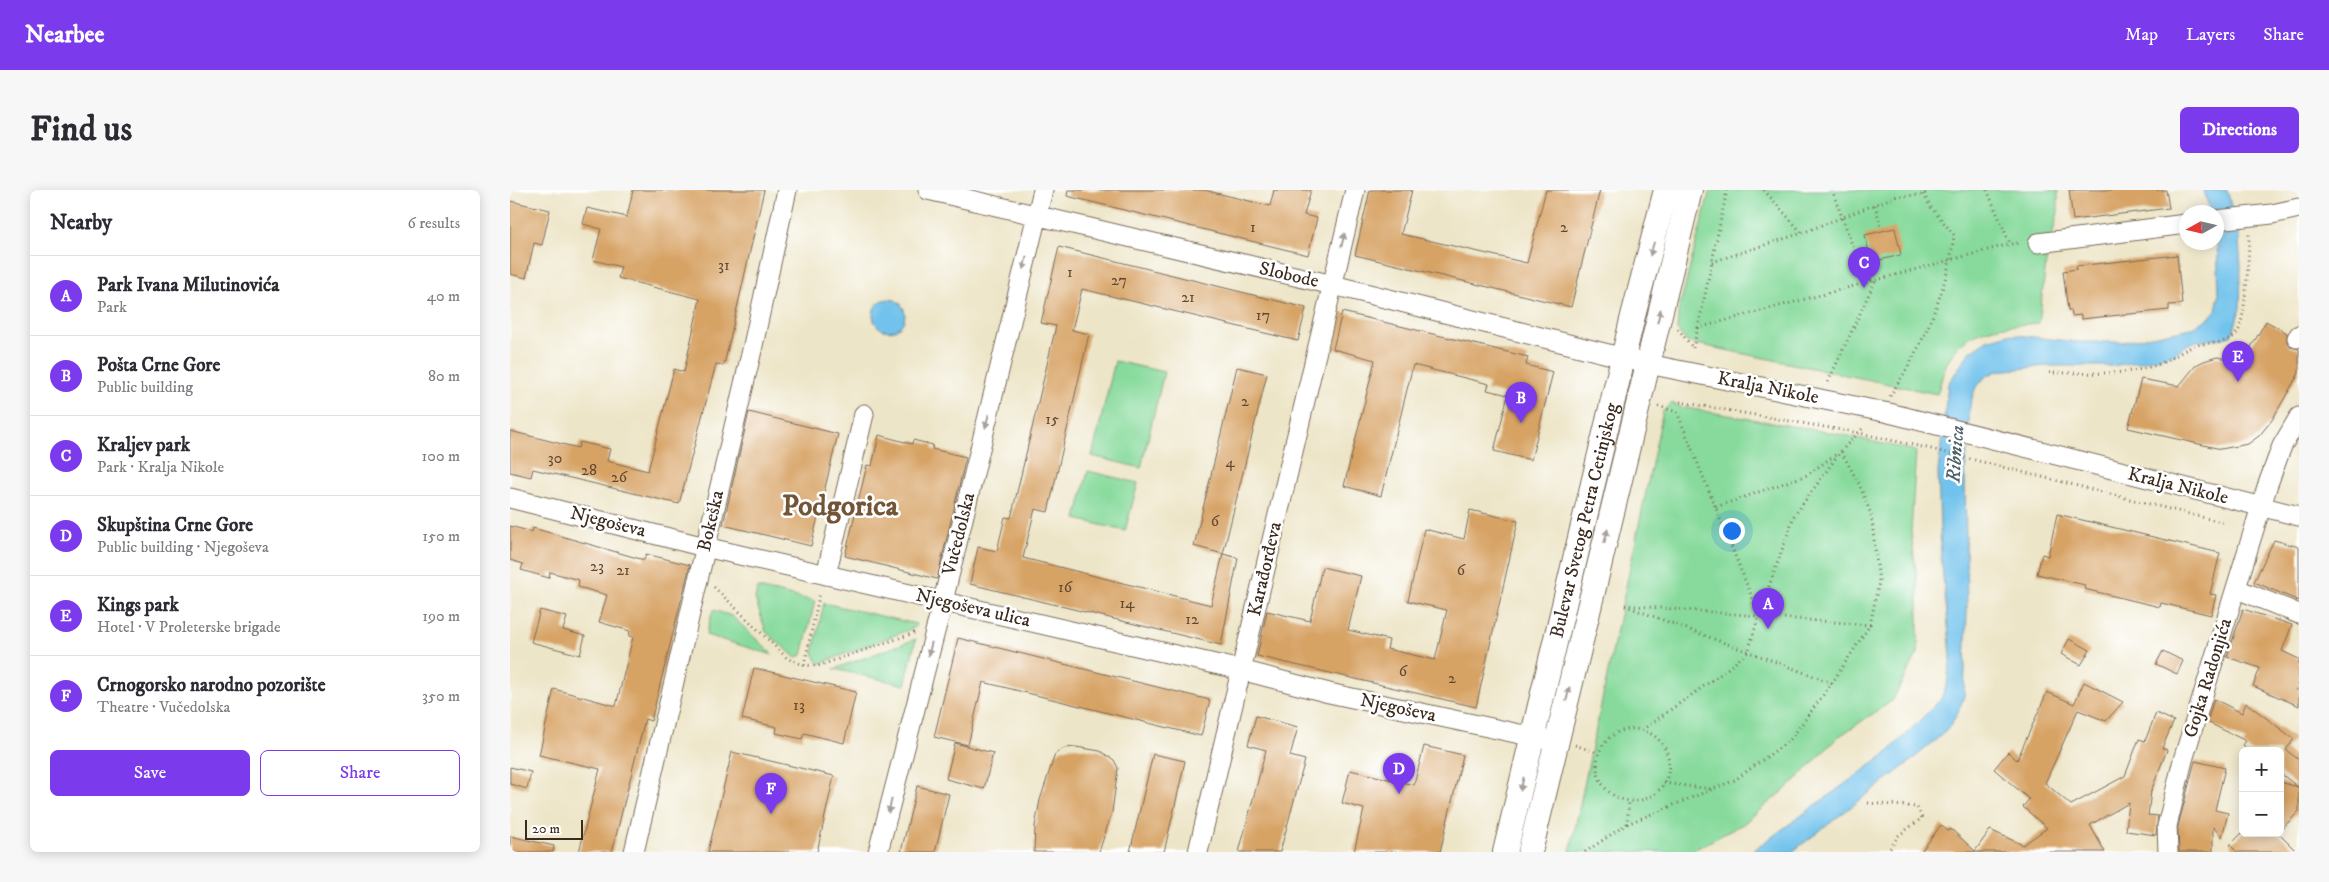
<!DOCTYPE html>
<html lang="en">
<head>
<meta charset="utf-8">
<style>
  :root { --surface:#fff; --page:#f7f7f7; --text:#2b2b33; --muted:#7c7c81; --line:#e1e1e2; --accent:#7c3aed }
  body { margin:0; font-family:"IM FELL DW Pica",serif; background:var(--page); color:var(--text) }
  .controls { position:absolute; right:15px; bottom:15px; display:grid; overflow:hidden; border-radius:8px; box-shadow:0 2px 12px #0003 }
  .controls button { width:45px; height:45px; display:grid; place-items:center; padding:0; border:0; border-bottom:1px solid var(--line); background:var(--surface); color:var(--text); font:25px sans-serif }
  .compass { position:absolute; left:1669px; top:15px; width:45px; height:45px; border-radius:50%; background:var(--surface); box-shadow:0 2px 12px #0003; rotate:262deg }
  .scale { position:absolute; left:15px; bottom:12px; width:58px; box-sizing:border-box; padding-left:5px; border:2px solid #3b2a1e; border-top:0; font-size:14px; line-height:18px; white-space:nowrap; color:#3b2a1e; -webkit-text-stroke:4px #fff; paint-order:stroke }
  .you { position:absolute; left:1221px; top:340px; width:18px; height:18px; margin:-12px; border:4px solid #fff; border-radius:50%; background:#1a73e8; box-shadow:0 0 0 8px #1a73e833 }
  .badge { display:grid; place-items:center; width:32px; height:32px; border-radius:50%; background:var(--accent); color:#fff; font-size:16px; font-weight:700 }
  .pin { position:absolute; translate:-50% -41px; filter:drop-shadow(0 1px 2px #0008) }
  .pin::after { content:''; position:absolute; top:26px; width:18px; height:15px; background:inherit; clip-path:polygon(0 0,100% 0,50% 100%) }
  .list { margin:0; padding:0; list-style:none }
  h2 { display:flex; justify-content:space-between; align-items:center; height:65px; margin:0; padding:0 20px; font-size:21px }
  h2 small { font-size:16px; font-weight:400; color:var(--muted) }
  .list li { display:grid; grid-template-columns:32px 1fr auto; gap:15px; align-items:center; box-sizing:border-box; height:80px; padding:0 20px; border-top:1px solid var(--line) }
  .list b { display:block; font-size:19px; white-space:nowrap }
  .list p { margin:0; font-size:16px; white-space:nowrap; color:var(--muted) }
  .list em { font-size:16px; font-style:normal; color:var(--muted) }
  .actions { display:flex; gap:10px; padding:15px 20px }
  .actions a { flex:1; padding:11px 0; border:1px solid var(--accent); border-radius:8px; text-align:center; font-size:18px; color:var(--accent) }
  .actions .main { background:var(--accent); color:#fff }
  .map { position:relative; flex:none; width:1789px; height:662px; overflow:hidden; border-radius:8px }
  header { display:flex; align-items:center; gap:30px; box-sizing:border-box; height:70px; padding:0 25px; background:var(--accent); color:#fff }
  header strong { font-size:24px }
  nav { display:flex; gap:28px; margin-inline-start:auto; font-size:18px }
  .intro { display:flex; align-items:center; justify-content:space-between; box-sizing:border-box; height:120px; padding:0 30px }
  h1 { margin:0; font-size:35px }
  .button { padding:12px 22px; border-radius:8px; background:var(--accent); color:#fff; font-size:18px; font-weight:700 }
  main { display:flex; gap:30px; padding:0 30px }
  aside { flex:1; background:var(--surface); border-radius:8px; box-shadow:0 2px 12px #0003 }
  .map>svg:first-child { display:block }
</style>
</head>
<body>
<header>
<strong>Nearbee</strong>
<nav><a>Map</a><a>Layers</a><a>Share</a></nav>
</header>
<div class="intro"><h1>Find us</h1><a class="button">Directions</a></div>
<main>
<aside>
<h2>Nearby<small>6 results</small></h2>
<ul class="list">
<li><span class="badge">A</span><div><b>Park Ivana Milutinovića</b><p>Park</p></div><em>40 m</em></li>
<li><span class="badge">B</span><div><b>Pošta Crne Gore</b><p>Public building</p></div><em>80 m</em></li>
<li><span class="badge">C</span><div><b>Kraljev park</b><p>Park · Kralja Nikole</p></div><em>100 m</em></li>
<li><span class="badge">D</span><div><b>Skupština Crne Gore</b><p>Public building · Njegoševa</p></div><em>150 m</em></li>
<li><span class="badge">E</span><div><b>Kings park</b><p>Hotel · V Proleterske brigade</p></div><em>190 m</em></li>
<li><span class="badge">F</span><div><b>Crnogorsko narodno pozorište</b><p>Theatre · Vučedolska</p></div><em>350 m</em></li>
</ul>
<div class="actions"><a class="main">Save</a><a>Share</a></div>
</aside>
<div class="map">
<svg width="1789" height="662" viewBox="0 0 1789 662">
  <rect width="100%" height="100%" fill="#fff"/>
  <filter id="ink" filterUnits="userSpaceOnUse"><feTurbulence type="fractalNoise" baseFrequency=".02" numOctaves="2"/><feDisplacementMap in="SourceGraphic" scale="10" xChannelSelector="R" yChannelSelector="G"/><feConvolveMatrix kernelMatrix="1 2 1 2 8 2 1 2 1" color-interpolation-filters="sRGB"/></filter>
  <filter id="wash" filterUnits="userSpaceOnUse"><feTurbulence type="fractalNoise" baseFrequency=".0096" numOctaves="4" result="noise"/><feDisplacementMap in="SourceGraphic" scale="20" xChannelSelector="R" yChannelSelector="G"/><feGaussianBlur stdDeviation="1.12" result="paint"/><feColorMatrix in="noise" values="0 0 0 0 0 0 0 0 0 0 0 0 0 0 0 0 0 1.4 0 .05"/><feComposite in="paint" operator="in"/></filter>
  <g filter="url(#wash)">
    <rect width="100%" height="100%" fill="#ede5c7"/>
    <path fill="#87da9c" stroke="#61825d" d="M1200 0H1548V22L1536 72 1529 133C1492 137 1458 134 1438 171 1433 180 1431 193 1427 204L1177 152 1167 140 1168 123Z
      M605 171 654 182 631 278 582 266Z
      M1162 213 1170 217 1329 244 1406 261 1401 342 1408 398V463L1382 511 1328 547 1285 591 1233 634 1180 662H1060L1153 221Z
      M578 281 628 293 615 341 566 329Z
      M248 398 305 411 292 465 286 468 256 442 245 408Z
      M314 413 406 434V437L309 474 303 463Z
      M203 420 222 426 263 465 196 445Z
      M406 449 395 495 324 479Z"/>
    <path fill="#71c2ec" stroke="#567685" d="M1694 0H1717L1728 39 1731 76 1730 118 1724 140 1721 145 1714 148 1687 151 1676 155 1664 164 1629 172 1600 176H1537L1487 181 1475 187 1465 199 1460 215 1455 287 1457 422 1454 506 1447 525 1436 541 1401 571 1282 662H1241L1376 564 1431 509 1437 494 1441 466 1431 366 1428 282 1438 194 1459 163 1477 150 1499 144 1566 152H1612L1682 138 1699 128 1706 120 1709 105 1706 22H1700Z
      M363 125a16 16 0 1 1 32 0a16 16 0 1 1-32 0Z"/>
    <g id="blocks">
      <path fill="#d7a365" d="M123 0H254L214 175 206 174 169 314 23 279 21 287 0 282V241L68 258 70 252 100 259 97 271 138 281 164 179 174 182 190 109 108 88 111 77 83 70 91 39 73 34 77 18 117 27Z
        M558 0H694L760 16 764 0H801L794 25 807 28 798 65 557 6Z
        M860 0H902L891 44 1017 73 1036 0H1090L1061 117 845 65Z
        M1559 0H1656L1659 18 1563 30Z
        M0 11 40 20 32 55 24 53 16 88 0 84Z
        M1385 38 1391 65 1361 72 1355 45Z
        M549 57 796 118 788 151 572 99 562 140 579 144 538 322 525 319 513 368 701 415 713 364 728 368 711 455 460 394 468 357 487 361 495 327 501 328 546 136 531 133Z
        M1667 65 1672 114 1659 115V120L1571 129V125L1562 126 1561 120H1558L1553 81 1567 79 1566 76Z
        M832 122 1018 167 1016 175 1043 182 1021 270 984 261 998 205 977 200 979 194 903 175 871 306 834 296 865 170 823 159Z
        M1756 131 1777 143V153L1780 157 1789 159V183L1762 230 1749 246 1738 254 1711 259 1618 238 1631 189 1669 196 1686 175 1694 171 1707 167 1733 171Z
        M727 177 757 184 713 364 684 356Z
        M239 222 328 244 301 356 213 335Z
        M369 245 402 254 403 250 423 255 422 259 456 267 427 389 335 366 357 275 362 276Z
        M960 320 1008 331 966 517 747 466 757 421 800 431 812 377 851 386 838 440 879 450 877 459 925 470 937 420 898 411 914 339 954 349Z
        M1547 324 1710 363 1700 404 1706 405 1701 425 1651 413 1650 417 1574 399 1575 395 1527 384 1532 364 1538 366Z
        M0 336 22 342 23 338 134 370 136 364 180 375 141 531 135 529 102 662H69L90 579 29 565 44 499 106 516 123 447 119 446 120 441 89 432 97 405 68 397 69 390 40 382 39 388 11 380 13 374 0 370Z
        M1764 350 1789 357V411L1744 392Z
        M1733 419 1782 435 1772 461 1789 469V516L1743 496 1750 478 1717 467Z
        M30 420 57 427 53 440 75 446 70 465 21 452Z
        M448 448 700 510 691 546 473 492 458 555 424 547Z
        M1559 449 1580 460 1571 475 1551 464Z
        M1653 461 1673 471 1667 484 1646 474Z
        M244 478 346 502 334 553 294 543 292 549 266 543 267 537 232 529Z
        M1574 492 1613 512 1596 531 1568 520 1535 593 1561 615 1615 586 1629 549 1635 551 1646 523 1664 531 1652 558 1657 560 1641 601 1638 625 1648 626 1646 645 1616 641 1619 613 1580 635 1595 662H1411L1431 635 1438 641 1441 639 1465 661 1480 640 1513 655 1537 638 1513 617 1519 609 1484 579 1498 562 1507 570 1537 502 1564 514Z
        M1704 509 1732 523 1736 513 1784 549 1776 560 1789 570V621L1770 641V592L1788 597 1770 583V561H1741L1733 555 1736 551 1697 532Z
        M746 526 788 537 780 566 795 570 770 662H729L756 560 738 555Z
        M445 553 483 563 474 599 436 589Z
        M914 556 953 565 930 662H844L854 619 832 613 840 580 904 595Z
        M566 557 590 561 604 570 608 578 602 622 589 662H524L525 636 530 610 545 564 554 558Z
        M222 562 324 586 307 662H198Z
        M643 564 675 571 666 611 654 662H620Z
        M1685 571 1715 578 1705 620 1718 623 1712 647 1703 637V662H1669L1668 637Z
        M0 577 21 582 17 599 0 594Z
        M407 596 439 604 425 662H391Z
        M1732 643H1768L1787 662H1727L1720 655Z
        M0 646 44 656 43 662H0Z"/>
    </g>
  </g>
  <g filter="url(#ink)">
    <use href="#blocks" fill-opacity="0" stroke="#796b59" stroke-width="1"/>
    <g fill="none" stroke-linecap="round" stroke-linejoin="round">
      <g stroke="#796b59" stroke-width="21">
        <path id="minor" d="M418 0 823 95 1138 174 1379 223 1789 326
          M1706 30 1762 24 1789 18
          M1528 53 1676 34
          M1787 148 1789 145
          M0 308 195 357 731 480 819 503 1047 552
          M316 385 354 224
          M1727 399 1789 424
          M124 662 242 160 277 0
          M368 662 433 411 533 0
          M688 662 845 0
          M1658 662 1657 636 1673 570 1758 294 1772 256 1789 227"/>
      </g>
      <g stroke="#796b59" stroke-width="26">
        <g id="major">
          <path id="s1" d="M995 662 1123 126 1156 0"/>
          <path d="M1020 662 1180 0"/>
        </g>
      </g>
      <path stroke="#796b59" stroke-width="3" stroke-dasharray="1 4" stroke-linecap="butt" d="M1254 0 1292 43
        M1477 0 1500 54
        M1365 15 1371 37
        M1202 72 1292 43 1387 6 1413 5 1419 0
        M1188 138 1217 0
        M1168 139 1183 158
        M1183 158 1188 138 1500 54 1511 53
        M1539 183C1574 182 1613 187 1646 175 1659 171 1671 161 1684 156 1698 151 1717 156 1727 143 1736 131 1739 61 1739 44
        M1318 192 1365 91 1354 87 1322 0
        M1380 206C1412 157 1437 103 1444 45L1420 16 1411 0
        M1170 212 1349 243 1421 259 1715 333
        M1148 216 1167 222 1249 425
        M1206 317 1297 285 1328 263
        M204 397 278 469 294 475 308 476 407 442
        M294 475 310 402
        M1322 493 1113 415 1360 435
        M1786 500 1789 493
        M1087 575a36 36 0 1 1 72 0a36 36 0 1 1-72 0Z
        M1132 540 1211 484 1238 462 1249 425 1284 326 1331 261 1354 237
        M1065 555 1088 563
        M1154 593 1201 599
        M1358 613 1407 617 1412 628 1388 646 1378 662
        M1117 634 1225 590 1280 550 1322 493 1360 435 1369 392 1361 324 1349 294 1331 261
        M1075 662 1117 634 1119 611"/>
      <use href="#minor" stroke="#fff" stroke-width="19"/>
      <use href="#major" stroke="#fff" stroke-width="24"/>
    </g>
    <defs><path id="oneway-solid" d="M-6-.8H1V-3.2L6.5 0L1 3.2V.8H-6Z" transform="scale(1.25)"/></defs>
    <g fill="#a79f9a">
      <use href="#oneway-solid" transform="translate(833 50) rotate(-76)"/>
      <use href="#oneway-solid" transform="translate(1142 59) rotate(106)"/>
      <use href="#oneway-solid" transform="translate(515 73) rotate(104)"/>
      <use href="#oneway-solid" transform="translate(1149 126) rotate(-76)"/>
      <use href="#oneway-solid" transform="translate(477 231) rotate(104)"/>
      <use href="#oneway-solid" transform="translate(1096 346) rotate(-76)"/>
      <use href="#oneway-solid" transform="translate(420 459) rotate(104)"/>
      <use href="#oneway-solid" transform="translate(1058 504) rotate(-76)"/>
      <use href="#oneway-solid" transform="translate(1012 594) rotate(104)"/>
      <use href="#oneway-solid" transform="translate(380 616) rotate(104)"/>
    </g>
  </g>
  <g text-anchor="middle" dominant-baseline="central" stroke-width="5" stroke-linejoin="round" paint-order="stroke">
    <g font-size="16" fill="#624830">
      <text x="743" y="37">1</text>
      <text x="1054" y="37">2</text>
      <text x="214" y="75">31</text>
      <text x="560" y="82">1</text>
      <text x="609" y="90">27</text>
      <text x="678" y="107">21</text>
      <text x="753" y="125">17</text>
      <text x="735" y="211">2</text>
      <text x="542" y="229">15</text>
      <text x="45" y="268">30</text>
      <text x="720" y="272">4</text>
      <text x="79" y="280">28</text>
      <text x="109" y="287">26</text>
      <text x="705" y="331">6</text>
      <text x="87" y="376">23</text>
      <text x="113" y="380">21</text>
      <text x="951" y="380">6</text>
      <text x="555" y="397">16</text>
      <text x="617" y="413">14</text>
      <text x="682" y="429">12</text>
      <text x="893" y="481">6</text>
      <text x="942" y="488">2</text>
      <text x="289" y="515">13</text>
    </g>
    <g font-size="19" fill="#3b2a1e" stroke="#fff">
      <text transform="translate(779 85) rotate(13)">Slobode</text>
      <text transform="translate(1258 198) rotate(11)">Kralja Nikole</text>
      <text transform="translate(1668 296) rotate(14)">Kralja Nikole</text>
      <text transform="translate(201 331) rotate(-77)">Bokeška</text>
      <text stroke="none"><textPath href="#s1" startOffset="341">Bulevar Svetog Petra Cetinjskog</textPath></text>
      <text transform="translate(98 332) rotate(14)">Njegoševa</text>
      <text transform="translate(449 344) rotate(-76)">Vučedolska</text>
      <text transform="translate(755 379) rotate(-77)">Karađorđeva</text>
      <text transform="translate(463 418) rotate(13)">Njegoševa ulica</text>
      <text transform="translate(1698 488) rotate(-73)">Gojka Radonjića</text>
      <text transform="translate(888 518) rotate(12)">Njegoševa</text>
    </g>
    <g font-size="20" font-style="italic" fill="#4e5f66" stroke="#fff">
      <text transform="translate(1446 264) rotate(-86)">Ribnica</text>
    </g>
    <g font-size="29" font-weight="bold" fill="#725437" stroke="#fff">
      <text x="330" y="317">Podgorica</text>
    </g>
  </g>
</svg>
<div class="controls">
<button>+</button>
<button>−</button>
</div>
<svg class="compass" viewBox="-18 -18 36 36"><path d="M0-13l5 13h-10z" fill="#e53935"/><path d="M0 13l5-13h-10z" fill="#7c7c81"/></svg>
<div class="scale">20 m</div>
<div class="you"></div>
<div class="pin badge" style="left:1258px;top:439px">A</div>
<div class="pin badge" style="left:1011px;top:233px">B</div>
<div class="pin badge" style="left:1354px;top:98px">C</div>
<div class="pin badge" style="left:889px;top:604px">D</div>
<div class="pin badge" style="left:1728px;top:192px">E</div>
<div class="pin badge" style="left:261px;top:624px">F</div>
</div>
</main>
</body>
</html>
